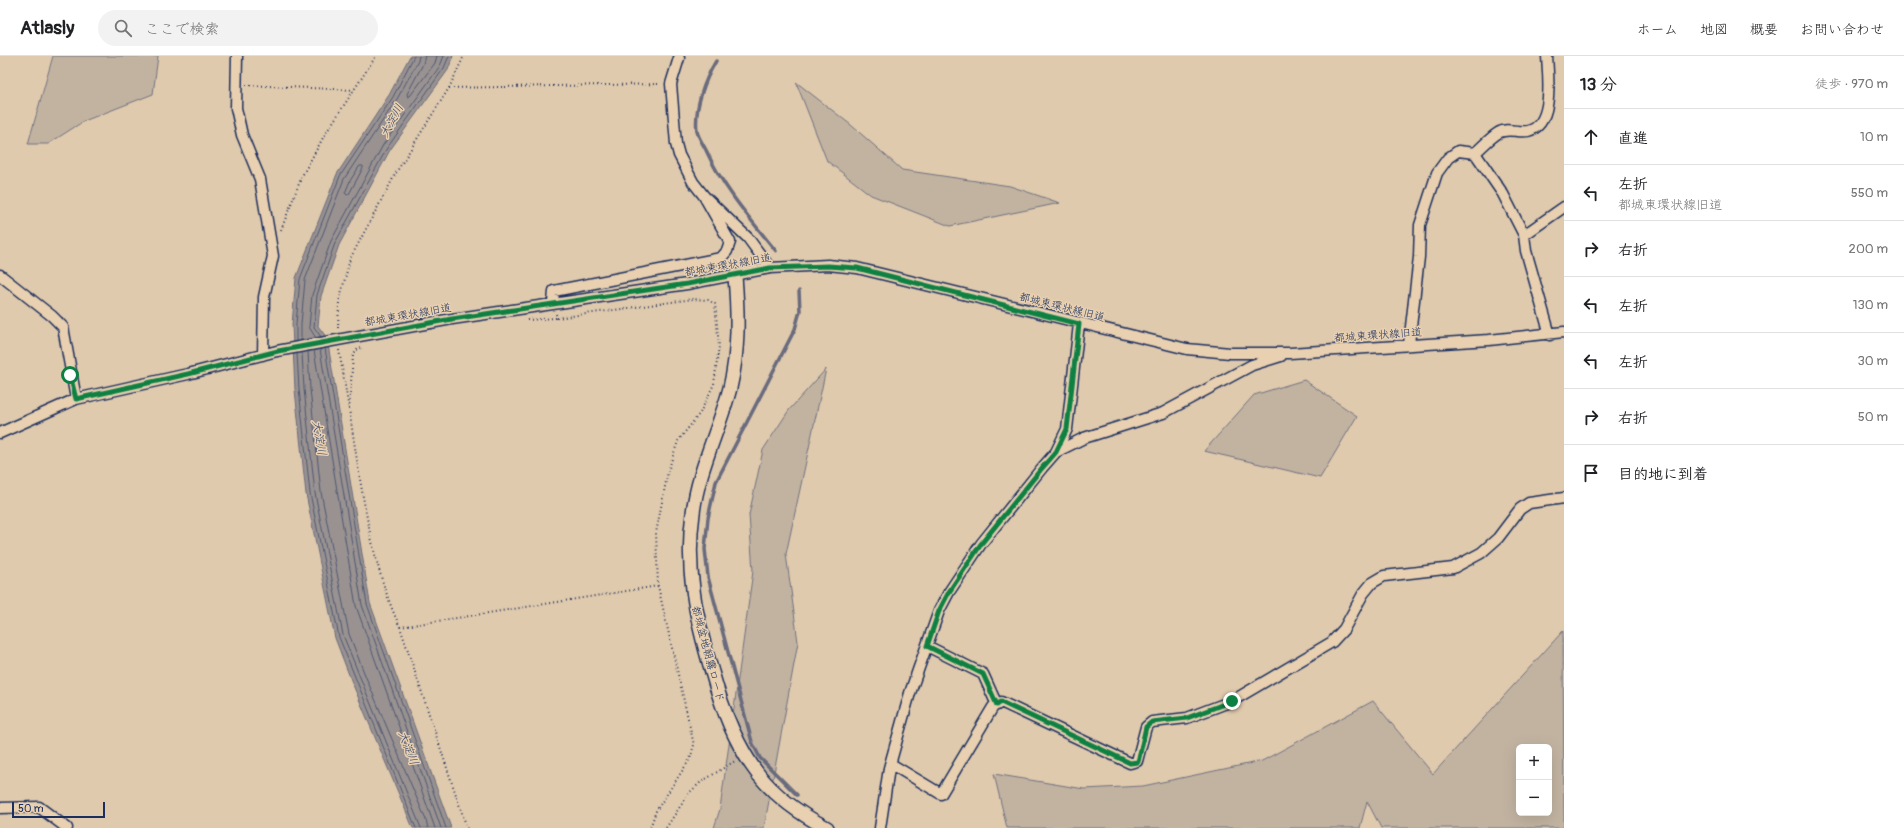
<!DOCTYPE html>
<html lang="ja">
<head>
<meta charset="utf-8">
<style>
  :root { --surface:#fff; --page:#f2f2f2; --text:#202124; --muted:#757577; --line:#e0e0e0 }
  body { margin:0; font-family:Pangolin,"Klee One",sans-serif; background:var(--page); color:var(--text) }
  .controls { position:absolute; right:12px; bottom:12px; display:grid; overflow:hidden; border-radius:6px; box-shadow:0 4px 16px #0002 }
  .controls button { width:36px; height:36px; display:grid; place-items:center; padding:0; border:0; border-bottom:1px solid var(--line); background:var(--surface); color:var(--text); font:20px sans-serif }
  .scale { position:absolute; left:12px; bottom:10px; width:93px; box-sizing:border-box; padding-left:4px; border:2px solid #1b2f5e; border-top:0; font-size:11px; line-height:14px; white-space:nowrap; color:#1b2f5e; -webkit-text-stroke:3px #e8d0b0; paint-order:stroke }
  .stop { position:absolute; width:12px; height:12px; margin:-9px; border:3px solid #0b8043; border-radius:50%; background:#fff }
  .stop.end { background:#0b8043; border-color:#fff; box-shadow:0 1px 4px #0008 }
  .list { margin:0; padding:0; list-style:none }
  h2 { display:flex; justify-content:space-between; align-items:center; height:52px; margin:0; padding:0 16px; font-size:17px }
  h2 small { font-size:13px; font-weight:400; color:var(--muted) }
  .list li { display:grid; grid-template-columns:26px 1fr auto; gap:12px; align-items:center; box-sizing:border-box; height:56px; padding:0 16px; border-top:1px solid var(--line) }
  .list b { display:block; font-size:15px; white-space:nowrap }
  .list p { margin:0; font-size:13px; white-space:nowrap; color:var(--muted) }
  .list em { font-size:13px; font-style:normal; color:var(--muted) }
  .icon { flex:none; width:22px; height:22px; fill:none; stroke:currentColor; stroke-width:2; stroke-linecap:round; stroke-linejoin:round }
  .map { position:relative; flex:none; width:1564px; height:772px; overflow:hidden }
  header { display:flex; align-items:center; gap:24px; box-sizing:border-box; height:56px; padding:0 20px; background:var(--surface); border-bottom:1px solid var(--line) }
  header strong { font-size:19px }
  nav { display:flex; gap:22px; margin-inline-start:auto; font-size:14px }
  .search { width:280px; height:36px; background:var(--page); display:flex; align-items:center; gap:10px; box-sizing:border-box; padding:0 14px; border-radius:22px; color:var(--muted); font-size:15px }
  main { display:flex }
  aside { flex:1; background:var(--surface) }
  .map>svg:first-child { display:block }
</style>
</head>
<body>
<header>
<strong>Atlasly</strong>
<div class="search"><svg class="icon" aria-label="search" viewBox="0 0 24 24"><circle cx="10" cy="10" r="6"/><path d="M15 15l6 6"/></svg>ここで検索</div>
<nav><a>ホーム</a><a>地図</a><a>概要</a><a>お問い合わせ</a></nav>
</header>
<main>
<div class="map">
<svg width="1564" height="772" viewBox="0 0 1564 772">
  <rect width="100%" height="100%" fill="#e0caad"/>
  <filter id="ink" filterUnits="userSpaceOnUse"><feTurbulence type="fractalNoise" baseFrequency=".025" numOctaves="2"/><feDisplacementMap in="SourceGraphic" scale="8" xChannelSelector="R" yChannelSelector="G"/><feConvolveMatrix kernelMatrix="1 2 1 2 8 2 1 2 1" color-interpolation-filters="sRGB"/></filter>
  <g filter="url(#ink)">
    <path fill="#c2b3a1" stroke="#6e7180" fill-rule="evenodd" d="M53 0H158L153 38 84 65 48 88H28Z
      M796 26 851 69 902 114 1010 130 1060 147 950 170 871 139 827 105Z
      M826 313 786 498 798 586 764 772H714L720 753 753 515 749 459 763 394 789 354Z
      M1304 324 1357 360 1320 422 1204 395 1254 339Z
      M1563 575 1564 772H1381L1367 745 1360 772H1007L994 718 1084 733 1143 730 1262 705 1373 645 1433 718ZM1519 691H1549V757H1519Z"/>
    <path fill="#999291" stroke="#676a7d" d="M410 0H453L448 14 390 94 339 189 321 240 318 270 327 282 370 547 451 772H413L351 624 335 582 306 438 295 334 292 268 296 222 337 118 389 39Z"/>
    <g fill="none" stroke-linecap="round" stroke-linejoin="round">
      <path stroke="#4d5772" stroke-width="1" d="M425 0 423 8 407 38 408 41 410 40 435 7 437 0
        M360 110H363V112L349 138 347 139 345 137 350 125Z
        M321 281 314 271 317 239 335 187 387 92 444 12 449 0
        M316 282 309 271 312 239 331 185 383 89 440 10 444 0
        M301 284V268L305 224 344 123 397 43 418 5 419 0
        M296 285V268L300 223 340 120 393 41 414 0
        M325 292 367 548 446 772
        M320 293 362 549 441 772
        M314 294 356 550 435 772
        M308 295 310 333 321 436 349 578 365 619 426 764 428 772
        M297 297 299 333 310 437 339 581 416 772
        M302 297 304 333 315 437 343 579 421 772"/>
      <path stroke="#676a7d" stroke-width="3.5" d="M716 5C705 23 694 52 697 75 698 81 703 88 706 94 723 132 750 163 776 195
        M797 739 760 702 752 686 708 521 705 493 708 462 716 426 795 273 800 255 799 235"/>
      <g stroke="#1b2f5e" stroke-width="13">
        <path id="minor" d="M237 0 236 52 242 79 260 123 273 200 264 241 263 299
          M679 2 671 28 676 88 679 99 693 126 704 140 748 182 770 212
          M1524 179 1503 138 1475 97C1482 91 1490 82 1498 77 1507 71 1518 77 1528 75 1555 69 1548 19 1547 0
          M0 219 52 260 63 271 76 343
          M553 247 554 235 721 202 727 195 730 186 704 140
          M1550 279 1526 195 1524 179 1564 151
          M1409 288 1419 201 1420 169 1437 117 1448 102 1458 95 1475 97
          M0 377 76 343 188 318 277 295 452 263 687 228 770 212 828 209 857 212 1187 293 1230 297H1290L1489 284 1564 276
          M1056 396 1067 373 1079 268
          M927 590 983 618 997 649
          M891 708 941 738 993 651 1001 646 1130 707 1137 705 1146 671 1152 666 1187 662 1232 645 1332 586 1344 573 1363 538 1372 527 1384 520 1453 512 1481 497 1498 482 1520 453 1529 447 1564 442
          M0 752 39 751 67 772
          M880 772 889 712 910 637 939 555 949 536 981 488 1042 412 1056 396 1084 382 1163 357 1252 309 1281 300"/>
      </g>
      <g stroke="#1b2f5e" stroke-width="16">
        <path id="tertiary" d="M735 220C738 258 739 294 730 332 719 374 698 414 693 457 685 513 696 563 712 616 722 652 735 688 758 718 776 741 802 759 827 772"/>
      </g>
      <path stroke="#1b2f5e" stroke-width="2" stroke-dasharray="1 3" stroke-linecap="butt" d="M246 29 354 34
        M449 32 660 28
        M281 174 302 120 324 80 376 0
        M556 258 557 262 693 243 708 244 715 248 719 290 714 328 700 357 678 385 668 415 656 477 658 530 694 689 690 703 656 755 650 772
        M527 264 556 262
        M338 272 339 246 350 203 397 115 449 32 464 0
        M339 294 349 353 353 300 357 294 361 292
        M349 353C360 421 370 508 400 571L467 772
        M400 571 658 530
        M666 772 689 737 701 726 735 705"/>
      <use href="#minor" stroke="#e8d0b0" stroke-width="10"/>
      <use href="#tertiary" stroke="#e8d0b0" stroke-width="13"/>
    </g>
  </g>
  <g fill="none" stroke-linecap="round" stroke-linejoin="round" filter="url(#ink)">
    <path stroke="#0b8043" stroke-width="5" d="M70 319 76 343 188 318 278 295 452 263 687 228 770 212 828 210 857 212 1079 268 1067 373 1056 396 1042 412 981 488 949 536 939 555 927 590 983 618 997 649 1001 646 1130 707 1138 706 1146 671 1152 666 1187 662 1232 645"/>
  </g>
  <g text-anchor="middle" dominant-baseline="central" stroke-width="3" stroke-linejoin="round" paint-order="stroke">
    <g font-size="11" fill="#1b2f5e" stroke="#e8d0b0">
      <text transform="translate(728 209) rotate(-10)">都城東環状線旧道</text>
      <text transform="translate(1062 251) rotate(14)">都城東環状線旧道</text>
      <text transform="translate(408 259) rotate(-10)">都城東環状線旧道</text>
      <text transform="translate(1378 279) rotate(-4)">都城東環状線旧道</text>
      <text transform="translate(708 598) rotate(75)">都城盆地朝霧ロード</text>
    </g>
    <g font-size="12" font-style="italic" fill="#344368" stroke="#e8d0b0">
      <text transform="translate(392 65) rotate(-62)">大淀川</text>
      <text transform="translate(319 382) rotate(80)">大淀川</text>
      <text transform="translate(408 692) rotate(69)">大淀川</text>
    </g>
  </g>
</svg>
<div class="controls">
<button>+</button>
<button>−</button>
</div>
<div class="scale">50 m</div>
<div class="stop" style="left:70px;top:319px"></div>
<div class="stop end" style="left:1232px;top:645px"></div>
</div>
<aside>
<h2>13 分<small>徒歩 · 970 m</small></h2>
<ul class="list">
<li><svg class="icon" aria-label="ahead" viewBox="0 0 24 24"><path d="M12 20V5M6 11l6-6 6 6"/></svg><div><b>直進</b></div><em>10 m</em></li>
<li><svg class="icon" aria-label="left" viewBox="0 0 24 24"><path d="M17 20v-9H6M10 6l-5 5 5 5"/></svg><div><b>左折</b><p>都城東環状線旧道</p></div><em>550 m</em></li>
<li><svg class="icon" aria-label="right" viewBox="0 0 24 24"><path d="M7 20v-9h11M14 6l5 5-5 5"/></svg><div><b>右折</b></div><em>200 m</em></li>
<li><svg class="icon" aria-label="left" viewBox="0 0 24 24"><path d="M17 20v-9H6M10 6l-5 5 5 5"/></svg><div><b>左折</b></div><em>130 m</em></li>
<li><svg class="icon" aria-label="left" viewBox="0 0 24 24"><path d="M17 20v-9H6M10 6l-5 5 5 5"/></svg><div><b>左折</b></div><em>30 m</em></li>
<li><svg class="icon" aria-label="right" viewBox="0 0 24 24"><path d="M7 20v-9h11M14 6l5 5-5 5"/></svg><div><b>右折</b></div><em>50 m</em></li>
<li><svg class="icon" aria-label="arrive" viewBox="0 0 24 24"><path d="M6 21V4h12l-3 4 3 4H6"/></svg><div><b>目的地に到着</b></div></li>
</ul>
</aside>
</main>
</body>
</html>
